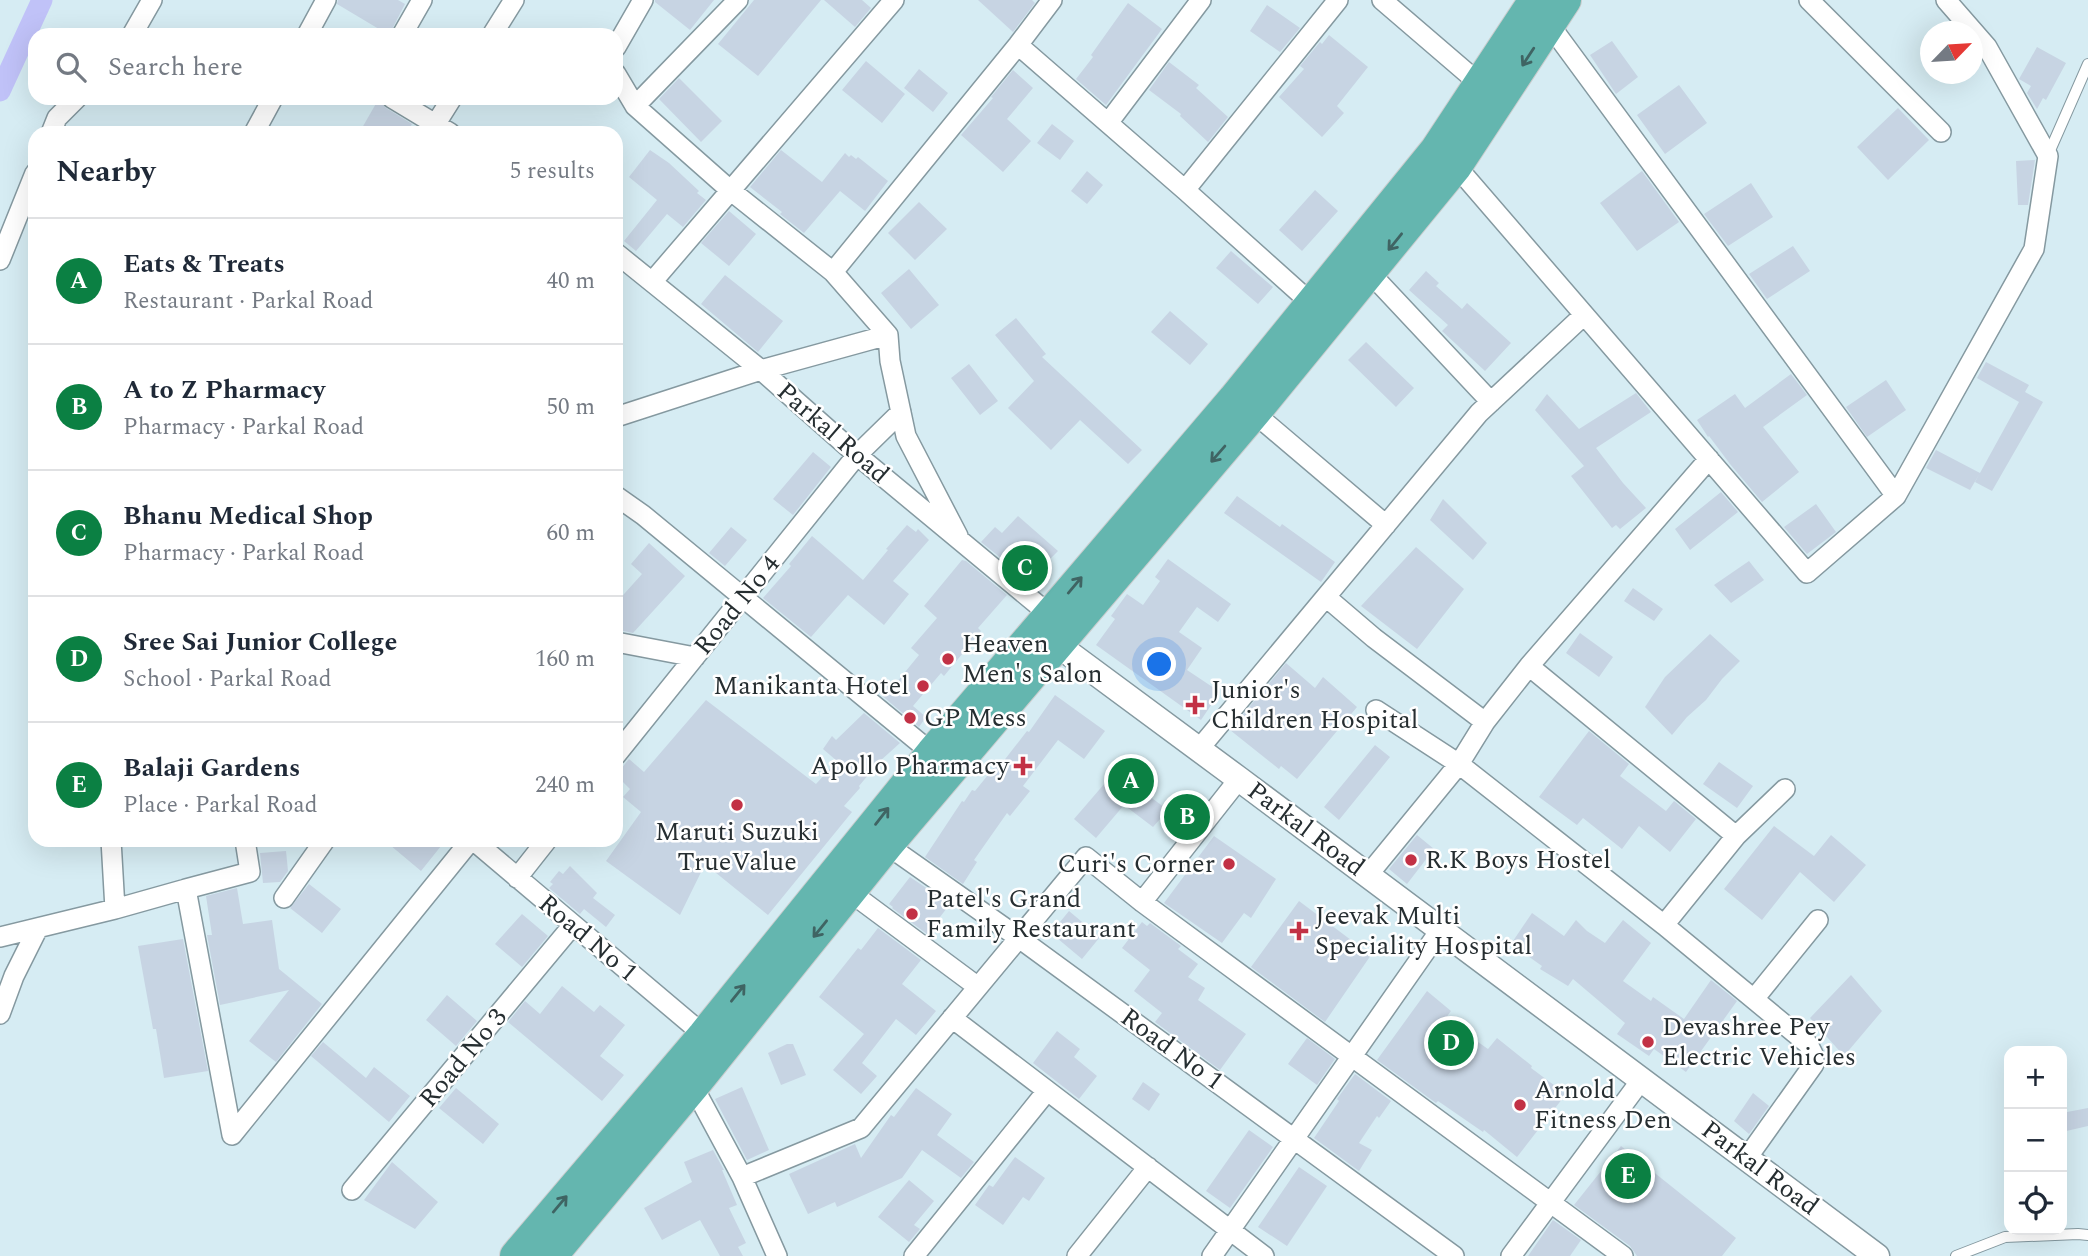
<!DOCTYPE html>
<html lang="en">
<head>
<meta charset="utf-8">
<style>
  :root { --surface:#fff; --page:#f2f2f3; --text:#1f2937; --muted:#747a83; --line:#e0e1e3; --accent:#0b8043 }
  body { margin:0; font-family:Spectral,serif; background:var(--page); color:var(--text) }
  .controls { position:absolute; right:21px; bottom:21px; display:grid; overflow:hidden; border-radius:14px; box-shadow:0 7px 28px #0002 }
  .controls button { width:63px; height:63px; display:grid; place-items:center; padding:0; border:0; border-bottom:2px solid var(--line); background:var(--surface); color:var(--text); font:35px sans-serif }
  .compass { position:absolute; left:1920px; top:21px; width:63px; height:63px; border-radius:50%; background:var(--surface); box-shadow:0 7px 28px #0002; rotate:65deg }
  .you { position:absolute; left:1160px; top:665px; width:24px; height:24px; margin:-18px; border:5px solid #fff; border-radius:50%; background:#1a73e8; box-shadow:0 0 0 10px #1a73e833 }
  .badge { display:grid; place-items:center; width:46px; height:46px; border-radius:50%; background:var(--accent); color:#fff; font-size:23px; font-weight:700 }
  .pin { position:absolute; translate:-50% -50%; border:4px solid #fff; box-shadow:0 2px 7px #0006 }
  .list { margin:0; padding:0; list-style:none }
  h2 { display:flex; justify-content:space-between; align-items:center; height:91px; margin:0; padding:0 28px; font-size:30px }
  h2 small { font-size:23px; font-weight:400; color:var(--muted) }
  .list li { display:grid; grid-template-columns:46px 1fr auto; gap:21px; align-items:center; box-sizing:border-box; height:126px; padding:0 28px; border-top:2px solid var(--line) }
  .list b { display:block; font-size:26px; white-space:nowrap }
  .list p { margin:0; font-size:23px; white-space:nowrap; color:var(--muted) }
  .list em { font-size:23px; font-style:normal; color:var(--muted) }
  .icon { flex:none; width:38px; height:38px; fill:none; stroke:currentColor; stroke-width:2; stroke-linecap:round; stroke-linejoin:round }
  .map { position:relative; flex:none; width:2088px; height:1256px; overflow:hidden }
  .search { position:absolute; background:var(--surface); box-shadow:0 7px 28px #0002; left:28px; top:28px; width:595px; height:77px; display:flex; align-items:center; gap:18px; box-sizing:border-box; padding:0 24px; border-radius:21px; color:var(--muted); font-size:26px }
  .panel { position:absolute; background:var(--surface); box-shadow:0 7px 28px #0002; left:28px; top:126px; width:595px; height:721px; border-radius:21px }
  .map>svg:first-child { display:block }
</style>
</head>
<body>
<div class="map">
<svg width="2088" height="1256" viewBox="0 0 2088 1256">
  <rect width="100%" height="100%" fill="#d6ecf3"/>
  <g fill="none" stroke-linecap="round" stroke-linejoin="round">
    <path stroke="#c0c2f8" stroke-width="21" d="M0 91 42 0"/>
  </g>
  <path fill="#c7d4e3" d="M338 0H398L405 4 389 35 337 4Z
    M655 0H714L690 30 655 2Z
    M754 0H821L758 76 718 44Z
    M824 0H862L871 8 855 27Z
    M978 0H1032L1035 3 1013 32Z
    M1128 3 1162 29 1106 105 1076 79 1093 57 1091 55Z
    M1267 5 1300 28 1280 52 1250 31Z
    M1329 35 1368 67 1337 106 1344 113 1322 137 1279 97 1304 69 1300 66 1320 42 1322 44Z
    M1612 41 1638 77 1616 94 1590 55Z
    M2037 47 2066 63 2046 100 2043 98 2037 109 2027 93 2031 86 2019 79Z
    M866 61 905 94 882 123 842 90Z
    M1169 62 1199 85 1196 88 1228 117 1208 142 1180 116 1181 114 1149 90Z
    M919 69 948 93 933 112 904 88Z
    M1013 70 1033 88 1007 119 1031 141 1003 172 961 135 993 98 991 97Z
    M679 78 722 121 701 142 659 99Z
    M1679 85 1707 123 1665 154 1637 115Z
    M378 100 386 108 412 124 407 133H371L362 128Z
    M1898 108 1929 140 1888 180 1857 147Z
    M1052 124 1074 141 1060 160 1037 143Z
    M650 150 669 163 699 191 697 193 706 200 683 227 667 214 636 251 624 241 657 200 629 177Z
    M781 150 822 182 845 153 849 157 851 155 856 159 858 157 888 181 865 211 840 191 804 233 780 214 782 212 750 187Z
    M2035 160 2028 205H2018L2016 161Z
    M1087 171 1103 185 1087 204 1071 191Z
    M1642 171 1679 222 1637 251 1600 203Z
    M1751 183 1773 217 1728 246 1704 214Z
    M1315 190 1338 211 1302 251 1279 230Z
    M919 202 947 229 915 260 888 233Z
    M729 211 756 234 729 266 701 243Z
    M1793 246 1810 271 1767 299 1749 274Z
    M1231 251 1273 287 1258 304 1216 268Z
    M909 269 939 305 911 329 881 293Z
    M1426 271 1439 283 1436 286 1462 309 1467 303 1511 343 1485 371 1442 331 1448 325 1409 290Z
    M725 275 783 321 758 352 701 304Z
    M1170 311 1208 344 1190 365 1151 332Z
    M1016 318 1046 354 1042 357 1142 450 1128 464 1080 420 1051 450 1008 408 1034 381 995 335Z
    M1366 342 1414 388 1396 407 1348 360Z
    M1986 362 2029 385 2025 392 2043 402 1992 491 1975 482 2019 402 1977 378Z
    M969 364 998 401 980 415 951 378Z
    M1791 374 1807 395 1763 427 1799 472 1762 502 1730 464 1709 436 1708 437 1697 420 1735 394 1745 408Z
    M1886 380 1906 410 1867 437 1846 407Z
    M1636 393 1651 412 1596 448 1623 483 1646 508 1620 529 1616 525 1612 528 1571 476 1584 466 1535 410 1547 394 1579 429Z
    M1936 450 1980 473 1970 490 1926 468Z
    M813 452 831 467 793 515 773 499Z
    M1721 492 1738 512 1690 550 1675 529Z
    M1237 496 1280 527 1282 524 1335 562 1321 582 1224 513Z
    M1443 499 1487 543 1473 560 1430 520Z
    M1816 504 1836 532 1807 554 1784 527Z
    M1018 516 1058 551 1047 562 1044 559 1027 579 981 542 995 527 1002 533Z
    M907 525 916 532 918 529 929 540 893 581 909 594 884 625 848 595 811 637 763 598 791 566 789 564 812 536 863 580 888 550 886 549Z
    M731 527 747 540 725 566 709 553Z
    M649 543 685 576 633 633 619 630 616 627V603L642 574 631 564Z
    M1416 547 1464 589 1417 649 1361 606Z
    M1168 559 1231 604 1218 622 1197 607 1179 632 1202 648 1187 670 1220 692 1201 720 1096 645 1115 619 1111 616 1127 594 1143 605 1160 581 1155 577Z
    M962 560 966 561 1007 595 978 628 981 631 944 676 941 673 913 706 926 717 919 727 873 688 881 679 892 688 919 655 911 648 937 618 924 606Z
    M1749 561 1764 580 1731 603 1714 585Z
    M1633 588 1663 609 1654 621 1624 601Z
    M1580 633 1613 657 1599 677 1566 653Z
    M1710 634 1740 661 1722 679 1706 700 1687 717 1672 735 1645 707 1665 677Z
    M1286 663 1315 688 1323 677 1357 707 1297 779 1281 766 1279 769 1230 730Z
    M1055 695 1105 731 1084 759 1058 740 1023 786 1030 791 1010 816 1007 813 974 860 977 862 963 884 925 857 962 801 964 802 972 790 975 791 996 765 999 767 1027 731 1029 732Z
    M706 700 816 784 837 761 823 749 832 736 836 740 864 713 900 743 879 762 859 786 860 788 844 806 852 812 768 915 705 864 680 915 606 861 641 812 623 797 630 789 616 775 629 759 644 772Z
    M1589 731 1629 764 1620 776 1666 811 1674 801 1696 819 1670 852 1639 826 1622 849 1583 818 1577 825 1539 797Z
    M1375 745 1390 757 1339 820 1324 807Z
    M1124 761 1146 780 1142 784 1151 793 1149 796 1168 810 1153 827 1124 805 1096 838 1074 819Z
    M1719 762 1753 786 1737 808 1703 784Z
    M1774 826 1814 856 1831 835 1866 865 1834 902 1800 872 1762 920 1724 889Z
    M1417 835 1434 849 1407 884 1389 869Z
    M1214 836 1276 879 1251 918 1244 913 1222 943 1164 903Z
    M384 840H433L441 846 421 871Z
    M286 851 288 871 280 882 263 883 260 853Z
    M570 866 597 893 593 898 615 915 606 927 584 909 580 914 549 888 553 884 550 882 559 871 563 874Z
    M910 877 950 904 927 934 892 908 893 907 889 904Z
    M309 884 341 909 322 933 290 908Z
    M237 888 243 924 272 920 279 969 322 1004 276 1062 249 1041 289 990 220 1005 207 935H212L206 896Z
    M1299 901 1371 955 1325 1022 1251 967Z
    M1069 911 1100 937 1082 959 1051 933Z
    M1532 913 1564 936 1576 920 1587 931 1605 943 1623 920 1651 943 1623 981 1651 1001 1653 997 1684 1019 1711 980 1737 1001 1686 1072 1654 1049 1649 1056 1617 1034 1625 1023 1573 979 1568 986 1540 969 1542 966 1511 944Z
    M522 914 548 936 522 967 495 944Z
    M1142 922 1147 926 1150 923 1181 946 1178 949 1198 964 1188 977 1205 988 1198 1000 1246 1034 1220 1070 1155 1022 1162 1013 1134 991 1150 970 1122 948Z
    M878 928 921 960 902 984 936 1011 916 1035 896 1019 862 1063 877 1076 861 1094 833 1070 864 1034 819 997 858 948 861 950Z
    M183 939 208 1071 164 1078 156 1029H153L138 946Z
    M1851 975 1882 1011 1844 1056 1810 1018Z
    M562 986 594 1012 600 1005 625 1025 600 1056 624 1075 602 1101 508 1022 525 1001 540 1014Z
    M1427 991 1451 1011 1445 1019 1488 1049 1497 1038 1532 1066 1531 1068 1566 1094 1517 1157 1484 1130 1483 1132 1438 1101 1436 1103 1377 1060Z
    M447 995 477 1021 456 1046 426 1020Z
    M1057 1031 1080 1049 1074 1057 1097 1076 1079 1099 1033 1063Z
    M1307 1038 1335 1059 1317 1085 1288 1064Z
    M323 1042 366 1078 374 1067 410 1096 389 1122 311 1056Z
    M787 1044H793L806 1075 781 1085 768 1053Z
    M1355 1074 1391 1101 1379 1118 1377 1116 1359 1143 1372 1150 1359 1171 1314 1138 1339 1101 1337 1099Z
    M1143 1082 1160 1094 1149 1111 1132 1099Z
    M742 1087 769 1150 747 1160 715 1099Z
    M456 1088 499 1124 483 1144 439 1108Z
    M916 1088 952 1114 937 1135 974 1162 961 1178 922 1150 902 1178 837 1207 835 1202 808 1214 789 1174 855 1144 861 1158 891 1115 894 1117Z
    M1753 1093 1769 1106 1749 1134 1734 1121Z
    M2088 1108V1126L2062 1132V1113Z
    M1249 1130 1273 1147 1230 1208 1206 1191Z
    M1621 1146 1736 1238 1722 1256H1637L1630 1246 1574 1205Z
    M713 1150 724 1170H722L737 1205 729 1208 746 1243 738 1247 743 1256H720L700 1220 662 1240 644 1208 692 1182 684 1162Z
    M1015 1157 1045 1178 1029 1201 1023 1197 1003 1225 975 1205 989 1185 993 1187Z
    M392 1162 438 1202 415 1229 364 1200Z
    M1299 1167 1327 1186 1287 1246 1258 1227Z
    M909 1180 934 1201 914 1225 920 1229 909 1242 878 1217Z
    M1553 1220 1581 1240 1570 1256H1528Z"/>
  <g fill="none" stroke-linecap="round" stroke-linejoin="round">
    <g stroke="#8599a0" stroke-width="12">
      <path id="service" d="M2048 155 2088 64
        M1956 1256 2005 1237 2078 1234 2088 1235"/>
    </g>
    <g stroke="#8599a0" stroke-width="22">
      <path id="minor" d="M1382 0 1481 85
        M1809 0 1941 132
        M1549 24 1896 496
        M132 35 152 0
        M307 35 326 0
        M402 35 422 0
        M492 35 514 0
        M1018 45 1185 190 1311 303
        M616 47 643 0
        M616 74 635 106 730 190 833 272 888 335 761 370 616 417
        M392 98 450 133
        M635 106 738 0
        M1108 123 1201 0
        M51 133 57 118 77 98
        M254 133 273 98
        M430 133 452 98
        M1456 166 1807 573 1896 496 2034 249 2048 156 1987 47 1946 0
        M1185 190 1338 0
        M616 253 761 370 857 455 1050 615
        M0 260 35 173
        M833 272 1018 45 1052 0
        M1370 273 1491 402
        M652 282 894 0
        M888 335 890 361 906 436 958 536
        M1254 413 1386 525
        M616 496 643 515 932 753
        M1326 597 1374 638 1485 722
        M616 642 695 657
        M1529 666 1736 836
        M1376 710 1459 764 1664 925 1808 1044 1813 1054 1814 1064 1747 1158
        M1199 749 1479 413 1584 315
        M616 755 857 455 901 412
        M111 840 115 909
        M473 840 704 1035
        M887 845 1019 938 1454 1256
        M1368 875 1459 764 1485 722 1529 666 1709 459
        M517 878 547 840
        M186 889 250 872 245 840
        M850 892 978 987
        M284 898 325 840
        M1142 902 1239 779
        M1664 925 1736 836 1785 789
        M0 937 115 909 186 889 232 1135
        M1754 999 1818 920
        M0 1014 14 976 38 928
        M952 1018 1264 1256
        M693 1086 742 1177 777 1256
        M232 1135 471 840
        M742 1177 861 1128 1086 857 1142 902 1623 1256
        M352 1190 573 925
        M914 1256 1047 1091
        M1077 1256 1148 1167
        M1212 1256 1441 929
        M1511 1256 1642 1079"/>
    </g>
    <g stroke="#8599a0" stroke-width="27">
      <path id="tertiary" d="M1043 634 1239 779 1877 1256"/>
    </g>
    <g stroke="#cbcdce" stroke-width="34">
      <path id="trunk" d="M516 1256 704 1035 932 753 1234 399 1350 256 1436 150 1535 0
        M551 1256 693 1086 887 845 1254 413 1456 166 1565 0"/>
    </g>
    <use href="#service" stroke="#fff" stroke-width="10"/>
    <use href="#minor" stroke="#fff" stroke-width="19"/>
    <use href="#tertiary" stroke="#fff" stroke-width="24"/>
    <use href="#trunk" stroke="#64b6af" stroke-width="32"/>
  </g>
  <defs><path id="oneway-shaft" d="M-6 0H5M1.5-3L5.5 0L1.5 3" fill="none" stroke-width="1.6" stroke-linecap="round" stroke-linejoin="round" transform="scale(1.75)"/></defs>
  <g stroke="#3f6463">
    <use href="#oneway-shaft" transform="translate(1528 57) rotate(123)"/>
    <use href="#oneway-shaft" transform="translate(1395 242) rotate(129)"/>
    <use href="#oneway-shaft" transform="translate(1218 454) rotate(131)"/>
    <use href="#oneway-shaft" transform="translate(1075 585) rotate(-50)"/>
    <use href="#oneway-shaft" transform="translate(882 816) rotate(-52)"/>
    <use href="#oneway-shaft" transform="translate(820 929) rotate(129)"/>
    <use href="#oneway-shaft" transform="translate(738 993) rotate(-51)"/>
    <use href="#oneway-shaft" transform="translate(560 1204) rotate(-50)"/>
  </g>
  <g fill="#c23145" stroke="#fff" stroke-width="2.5">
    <circle cx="948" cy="659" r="7"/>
    <circle cx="923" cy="686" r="7"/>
    <path d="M1191.5 694.5h7v7h7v7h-7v7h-7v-7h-7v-7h7z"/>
    <circle cx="910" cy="718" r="7"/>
    <path d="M1019.5 755.5h7v7h7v7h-7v7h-7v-7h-7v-7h7z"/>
    <circle cx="737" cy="805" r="7"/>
    <circle cx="1411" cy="860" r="7"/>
    <circle cx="1229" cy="864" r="7"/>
    <circle cx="912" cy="914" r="7"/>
    <path d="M1295.5 920.5h7v7h7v7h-7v7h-7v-7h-7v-7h7z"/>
    <circle cx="1648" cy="1042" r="7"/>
    <circle cx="1520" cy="1105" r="7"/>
  </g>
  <g text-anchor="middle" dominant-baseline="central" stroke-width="5" stroke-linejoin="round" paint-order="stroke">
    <g font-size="26" fill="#262e31" stroke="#fff">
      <text transform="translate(833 433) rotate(41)">Parkal Road</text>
      <text transform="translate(737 605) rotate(-51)">Road No 4</text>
      <text transform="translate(1306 829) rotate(37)">Parkal Road</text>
      <text transform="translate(588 938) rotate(40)">Road No 1</text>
      <text transform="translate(1172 1049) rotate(36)">Road No 1</text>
      <text transform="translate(463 1058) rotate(-50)">Road No 3</text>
      <text transform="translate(1760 1168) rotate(37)">Parkal Road</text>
    </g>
    <g font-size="26" fill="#262e31" stroke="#fff" text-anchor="start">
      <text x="962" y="644">Heaven<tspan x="962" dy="30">Men's Salon</tspan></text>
      <text x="909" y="686" text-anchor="end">Manikanta Hotel</text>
      <text x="1211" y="690">Junior's<tspan x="1211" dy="30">Children Hospital</tspan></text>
      <text x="924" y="718">GP Mess</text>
      <text x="1009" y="766" text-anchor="end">Apollo Pharmacy</text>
      <text x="737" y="832" text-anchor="middle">Maruti Suzuki<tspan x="737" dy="30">TrueValue</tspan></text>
      <text x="1425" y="860">R.K Boys Hostel</text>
      <text x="1215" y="864" text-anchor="end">Curi's Corner</text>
      <text x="926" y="899">Patel's Grand<tspan x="926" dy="30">Family Restaurant</tspan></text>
      <text x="1315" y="916">Jeevak Multi<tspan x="1315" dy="30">Speciality Hospital</tspan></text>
      <text x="1662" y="1027">Devashree Pey<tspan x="1662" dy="30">Electric Vehicles</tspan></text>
      <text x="1534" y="1090">Arnold<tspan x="1534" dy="30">Fitness Den</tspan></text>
    </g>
  </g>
</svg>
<div class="controls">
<button>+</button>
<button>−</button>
<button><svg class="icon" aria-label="locate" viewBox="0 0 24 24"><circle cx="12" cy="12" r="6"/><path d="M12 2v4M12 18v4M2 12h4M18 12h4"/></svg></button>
</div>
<svg class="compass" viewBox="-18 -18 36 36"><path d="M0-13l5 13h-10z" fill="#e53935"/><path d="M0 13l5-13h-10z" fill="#747a83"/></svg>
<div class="you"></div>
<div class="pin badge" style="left:1131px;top:781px">A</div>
<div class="pin badge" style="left:1187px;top:817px">B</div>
<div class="pin badge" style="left:1025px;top:568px">C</div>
<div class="pin badge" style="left:1451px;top:1043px">D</div>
<div class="pin badge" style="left:1628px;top:1176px">E</div>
<div class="search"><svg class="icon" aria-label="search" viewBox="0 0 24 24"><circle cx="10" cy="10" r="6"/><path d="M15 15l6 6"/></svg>Search here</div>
<section class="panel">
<h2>Nearby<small>5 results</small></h2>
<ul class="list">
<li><span class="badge">A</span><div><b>Eats &amp; Treats</b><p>Restaurant · Parkal Road</p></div><em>40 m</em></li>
<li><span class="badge">B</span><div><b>A to Z Pharmacy</b><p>Pharmacy · Parkal Road</p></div><em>50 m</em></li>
<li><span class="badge">C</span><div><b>Bhanu Medical Shop</b><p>Pharmacy · Parkal Road</p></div><em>60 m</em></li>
<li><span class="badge">D</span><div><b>Sree Sai Junior College</b><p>School · Parkal Road</p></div><em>160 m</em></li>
<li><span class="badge">E</span><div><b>Balaji Gardens</b><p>Place · Parkal Road</p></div><em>240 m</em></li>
</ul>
</section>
</div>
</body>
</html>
